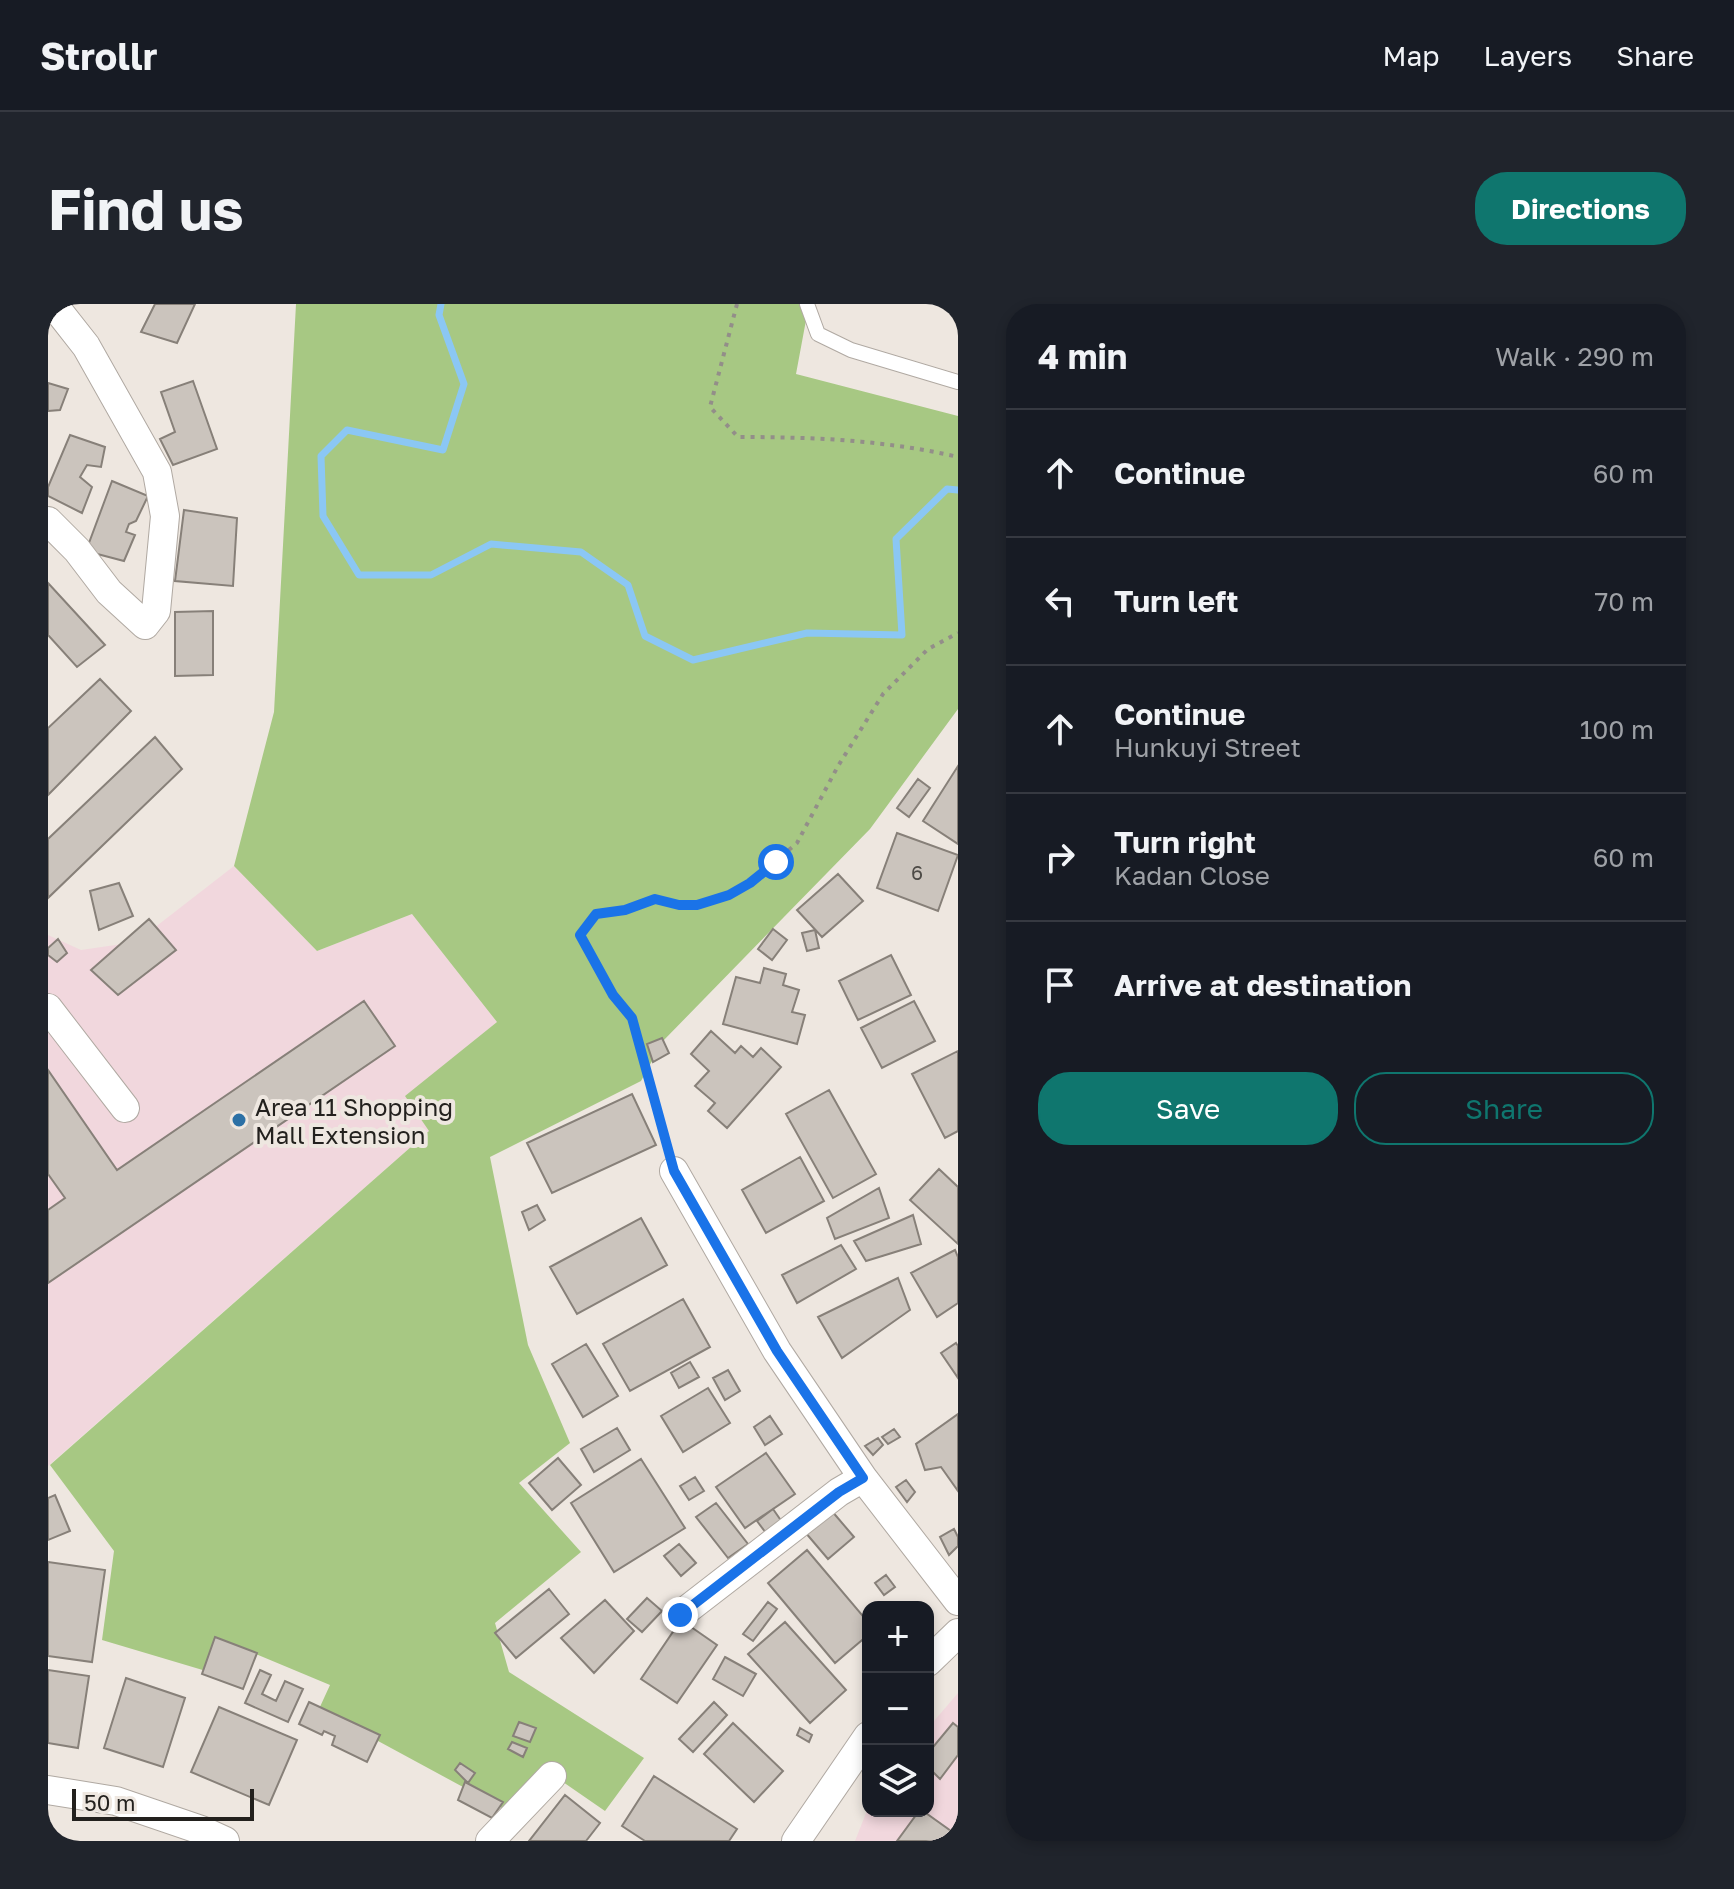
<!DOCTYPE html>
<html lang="en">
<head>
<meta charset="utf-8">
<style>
  :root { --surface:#171b24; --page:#20242c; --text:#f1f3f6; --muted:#9ea1a6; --line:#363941; --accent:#0f766e }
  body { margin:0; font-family:"Golos Text",sans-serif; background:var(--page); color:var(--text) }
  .controls { position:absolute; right:24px; bottom:24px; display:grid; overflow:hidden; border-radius:16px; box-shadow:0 4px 12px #0003 }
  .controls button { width:72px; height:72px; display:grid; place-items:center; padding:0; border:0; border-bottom:2px solid var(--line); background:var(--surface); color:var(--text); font:40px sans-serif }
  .scale { position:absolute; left:24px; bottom:20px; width:182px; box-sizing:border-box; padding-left:8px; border:4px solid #23211e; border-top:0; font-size:22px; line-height:28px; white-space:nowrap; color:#23211e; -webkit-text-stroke:6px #eee7e0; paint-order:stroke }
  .stop { position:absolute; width:24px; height:24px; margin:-18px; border:6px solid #1a73e8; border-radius:50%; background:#fff }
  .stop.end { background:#1a73e8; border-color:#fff; box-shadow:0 2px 8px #0008 }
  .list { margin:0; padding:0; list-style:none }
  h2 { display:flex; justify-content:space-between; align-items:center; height:104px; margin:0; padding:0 32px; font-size:34px }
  h2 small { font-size:26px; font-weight:400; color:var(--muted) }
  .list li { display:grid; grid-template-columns:52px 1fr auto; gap:24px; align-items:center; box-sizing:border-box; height:128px; padding:0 32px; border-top:2px solid var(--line) }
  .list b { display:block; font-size:30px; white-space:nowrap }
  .list p { margin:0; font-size:26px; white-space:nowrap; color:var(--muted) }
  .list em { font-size:26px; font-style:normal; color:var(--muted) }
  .actions { display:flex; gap:16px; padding:24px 32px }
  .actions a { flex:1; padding:18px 0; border:2px solid var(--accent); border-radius:32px; text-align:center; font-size:28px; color:var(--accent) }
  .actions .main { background:var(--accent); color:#fff }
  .icon { flex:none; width:44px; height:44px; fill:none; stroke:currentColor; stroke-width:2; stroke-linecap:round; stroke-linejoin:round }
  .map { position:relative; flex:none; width:910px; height:1537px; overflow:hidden; border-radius:32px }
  header { display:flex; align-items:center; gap:48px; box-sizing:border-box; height:112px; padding:0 40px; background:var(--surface); border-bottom:2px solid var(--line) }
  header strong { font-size:38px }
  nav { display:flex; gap:44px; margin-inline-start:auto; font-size:28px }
  .intro { display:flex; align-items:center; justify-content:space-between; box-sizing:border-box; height:192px; padding:0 48px }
  h1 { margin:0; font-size:56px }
  .button { padding:20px 36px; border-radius:32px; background:var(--accent); color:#fff; font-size:28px; font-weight:700 }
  main { display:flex; gap:48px; padding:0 48px }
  aside { flex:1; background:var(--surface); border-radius:32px; box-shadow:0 4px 12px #0003 }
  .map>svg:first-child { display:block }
</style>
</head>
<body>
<header>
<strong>Strollr</strong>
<nav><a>Map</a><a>Layers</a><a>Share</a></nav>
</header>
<div class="intro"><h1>Find us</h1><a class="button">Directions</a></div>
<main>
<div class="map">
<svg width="910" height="1537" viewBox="0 0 910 1537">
  <rect width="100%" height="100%" fill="#eee7e0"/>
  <path fill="#f1d7dd" d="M186 562 269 647 364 610 449 718 358 792 381 827 0 1162V631L33 646 88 638Z
    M910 1389V1537H807L820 1504V1507H880V1424Z"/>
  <path fill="#a7c883" d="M248 0H761L748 70 910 112V405L822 525 615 737 593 777 442 853 480 1041 522 1139 471 1179 533 1248 447 1319 461 1368 596 1454 557 1507 515 1478 463 1509 271 1405 282 1381 172 1335 158 1367 54 1336 66 1247 2 1161 381 827 357 792 449 718 364 610 269 647 186 562 226 408Z"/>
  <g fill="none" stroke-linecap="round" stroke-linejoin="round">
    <path stroke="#8bc7f4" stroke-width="7" d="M393 0 391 11 416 80 395 146 299 126 273 152 275 212 311 271H383L443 240 533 248 580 281 597 332 645 356 759 329 854 331 848 235 899 185 910 186"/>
  </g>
  <path fill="#cbc4bd" stroke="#878079" stroke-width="2" d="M107 0H147L129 39 93 28Z
    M145 77 169 145 125 161 112 135 127 128 113 88Z
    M0 79 20 85 12 106 0 107Z
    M22 131 57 143 53 163 39 161 32 173 44 183 34 209 0 192V183Z
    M64 177 100 192 88 217 81 220 78 228 87 231 76 257 38 247Z
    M136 206 189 214 185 282 127 277Z
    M0 279 57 341 29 363 0 331Z
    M165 307V371L127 372V308Z
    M52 375 83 407 0 491V424Z
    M107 433 134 465 0 594V535Z
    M910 462V540L875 517Z
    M870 475 882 484 861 513 849 504Z
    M849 529 910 551 890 607 829 584Z
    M790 570 815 597 774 633 749 606Z
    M71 579 85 612 51 626 42 587Z
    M101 615 128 646 70 691 43 666Z
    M725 625 739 636 724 656 710 645Z
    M767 626 771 644 759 647 754 629Z
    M10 635 19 649 9 658 0 651V644Z
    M843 651 863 691 810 716 791 677Z
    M716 664 738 670 735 681 751 686 744 708 757 711 749 740 675 720 688 673 712 679Z
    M316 697 347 742 0 979V906L17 894 0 870V766L69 866Z
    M866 697 887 737 834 764 813 724Z
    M663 727 687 749 693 742 705 753 713 744 733 763 679 824 660 807 667 799 647 782 661 767 643 750Z
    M614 734 621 749 605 758 599 740Z
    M910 747V827L897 834 864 770Z
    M781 786 828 870 785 894 738 810Z
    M584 790 608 841 504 889 479 839Z
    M752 853 776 897 718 929 694 886Z
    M891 865 910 883V940L862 896Z
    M831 884 841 914 787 935 779 914Z
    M489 901 497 916 481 926 474 908Z
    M865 911 873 940 818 957 806 937Z
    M593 914 619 961 529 1010 502 963Z
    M793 941 808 965 749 999 734 971Z
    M907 946 910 953V999L889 1013 863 969Z
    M850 974 862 1006 794 1054 770 1013Z
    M635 995 662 1043 582 1087 555 1040Z
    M908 1039 910 1042V1074L893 1049Z
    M538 1040 570 1092 535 1113 504 1060Z
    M642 1058 651 1073 631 1084 623 1069Z
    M680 1066 692 1087 677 1096 665 1074Z
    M660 1084 682 1119 635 1148 613 1112Z
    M910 1110V1187L893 1163 877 1166 868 1140Z
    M722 1112 734 1130 717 1141 706 1123Z
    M569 1124 582 1146 546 1168 533 1145Z
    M846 1125 852 1133 840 1140 834 1133Z
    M830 1134 835 1141 825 1151 817 1142Z
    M718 1149 747 1190 697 1224 668 1183Z
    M510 1154 533 1181 504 1206 481 1179Z
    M593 1155 637 1224 566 1268 523 1199Z
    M647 1173 656 1187 641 1196 632 1182Z
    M858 1176 867 1188 859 1198 848 1183Z
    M7 1191 22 1227 0 1236V1194Z
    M668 1199 700 1240 680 1254 648 1213Z
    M725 1205 734 1218 718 1229 709 1217Z
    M783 1206 806 1233 780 1255 757 1228Z
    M906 1225 910 1233V1242L901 1251 892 1233Z
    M631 1240 648 1259 633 1272 616 1252Z
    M759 1246 820 1318V1331L787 1359 720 1279Z
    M0 1258 57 1266 44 1358 0 1352Z
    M838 1271 847 1283 836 1291 827 1279Z
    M501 1285 521 1310 468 1354 447 1329Z
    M599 1294 614 1307 594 1328 579 1315Z
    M557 1296 586 1327 546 1369 513 1334Z
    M720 1298 729 1305 705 1337 695 1330Z
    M633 1316 669 1341 629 1399 593 1375Z
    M737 1318 798 1386 762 1419 700 1350Z
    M167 1333 209 1349 195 1385 154 1370Z
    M677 1353 708 1370 695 1392 665 1375Z
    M0 1366 41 1372 30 1444 0 1439Z
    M212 1366 223 1371 214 1390 228 1397 237 1377 255 1385 240 1418 197 1399Z
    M78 1374 137 1394 115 1463 56 1444Z
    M261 1398 332 1431 319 1458 284 1441 287 1432 276 1427 274 1431 251 1420Z
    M666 1398 679 1411 645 1448 631 1435Z
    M171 1403 249 1436 221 1501 143 1468Z
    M471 1418 488 1424 482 1438 465 1432Z
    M685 1419 735 1467 706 1498 656 1450Z
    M905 1419 910 1423V1451L892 1475 880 1463V1449Z
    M752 1424 764 1431 761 1438 749 1431Z
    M464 1438 479 1444 475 1453 460 1445Z
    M412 1459 427 1469 420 1479 407 1466Z
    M606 1472 689 1525 681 1537H597L574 1522Z
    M417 1478 455 1498 444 1514 410 1496Z
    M517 1491 552 1519 538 1537H481Z
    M871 1507H875L910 1532V1537H849Z"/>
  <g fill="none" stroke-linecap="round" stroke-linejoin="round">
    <g stroke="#b0a9a2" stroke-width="16">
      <path id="lane" d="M759 0 770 30 803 46 910 78"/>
    </g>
    <g stroke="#b0a9a2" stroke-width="30">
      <path id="street" d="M0 217 29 246 61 288 97 321 108 307 117 212 109 168 38 42 5 0
        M0 704 77 804
        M626 867 729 1047 815 1174 910 1297
        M632 1311 791 1188 815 1174
        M880 1358 910 1329
        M0 1486 68 1497 153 1526 177 1537
        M442 1537 504 1472
        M748 1537 820 1432"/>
    </g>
    <path stroke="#938e89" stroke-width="4" stroke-dasharray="4 6" stroke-linecap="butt" d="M689 0 662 103 690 133C765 133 837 136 910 153
      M619 842 584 714 565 691 532 631 548 610 577 606 607 595 631 601H649L681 591 702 579 749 539 790 462 835 390 880 345 910 329"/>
    <use href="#lane" stroke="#fff" stroke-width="14"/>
    <use href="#street" stroke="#fff" stroke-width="28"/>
  </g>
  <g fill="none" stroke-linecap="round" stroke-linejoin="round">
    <path stroke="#1a73e8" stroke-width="10" d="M632 1311 791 1188 815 1174 729 1047 626 867 584 714 565 691 532 631 548 610 577 606 607 595 631 601H649L681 591 702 579 728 558"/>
  </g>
  <circle fill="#2c70a5" stroke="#eee7e0" stroke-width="3" cx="191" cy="816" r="8"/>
  <g text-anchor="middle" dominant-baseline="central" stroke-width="8" stroke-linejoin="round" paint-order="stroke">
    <g font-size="20" fill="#4d4a46">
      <text x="869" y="568">6</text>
    </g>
    <g font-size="24" fill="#23211e" stroke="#eee7e0" text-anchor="start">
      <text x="207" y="802">Area 11 Shopping<tspan x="207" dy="28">Mall Extension</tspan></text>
    </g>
  </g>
</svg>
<div class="controls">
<button>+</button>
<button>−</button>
<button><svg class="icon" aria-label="layers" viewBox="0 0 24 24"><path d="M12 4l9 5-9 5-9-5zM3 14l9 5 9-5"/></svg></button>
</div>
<div class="scale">50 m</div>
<div class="stop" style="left:728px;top:558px"></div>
<div class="stop end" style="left:632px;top:1311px"></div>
</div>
<aside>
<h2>4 min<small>Walk · 290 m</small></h2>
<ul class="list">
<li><svg class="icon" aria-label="ahead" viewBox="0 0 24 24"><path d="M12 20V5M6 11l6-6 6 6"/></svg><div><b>Continue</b></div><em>60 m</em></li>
<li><svg class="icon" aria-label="left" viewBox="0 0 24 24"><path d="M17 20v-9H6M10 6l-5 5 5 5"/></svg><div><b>Turn left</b></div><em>70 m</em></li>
<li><svg class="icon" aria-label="ahead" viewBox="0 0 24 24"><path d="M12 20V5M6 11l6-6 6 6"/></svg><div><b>Continue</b><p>Hunkuyi Street</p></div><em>100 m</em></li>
<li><svg class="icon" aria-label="right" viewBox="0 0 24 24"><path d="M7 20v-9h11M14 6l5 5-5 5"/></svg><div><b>Turn right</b><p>Kadan Close</p></div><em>60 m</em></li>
<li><svg class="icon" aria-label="arrive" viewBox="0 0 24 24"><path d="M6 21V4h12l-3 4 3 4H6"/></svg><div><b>Arrive at destination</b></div></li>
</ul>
<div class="actions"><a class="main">Save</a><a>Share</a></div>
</aside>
</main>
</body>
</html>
